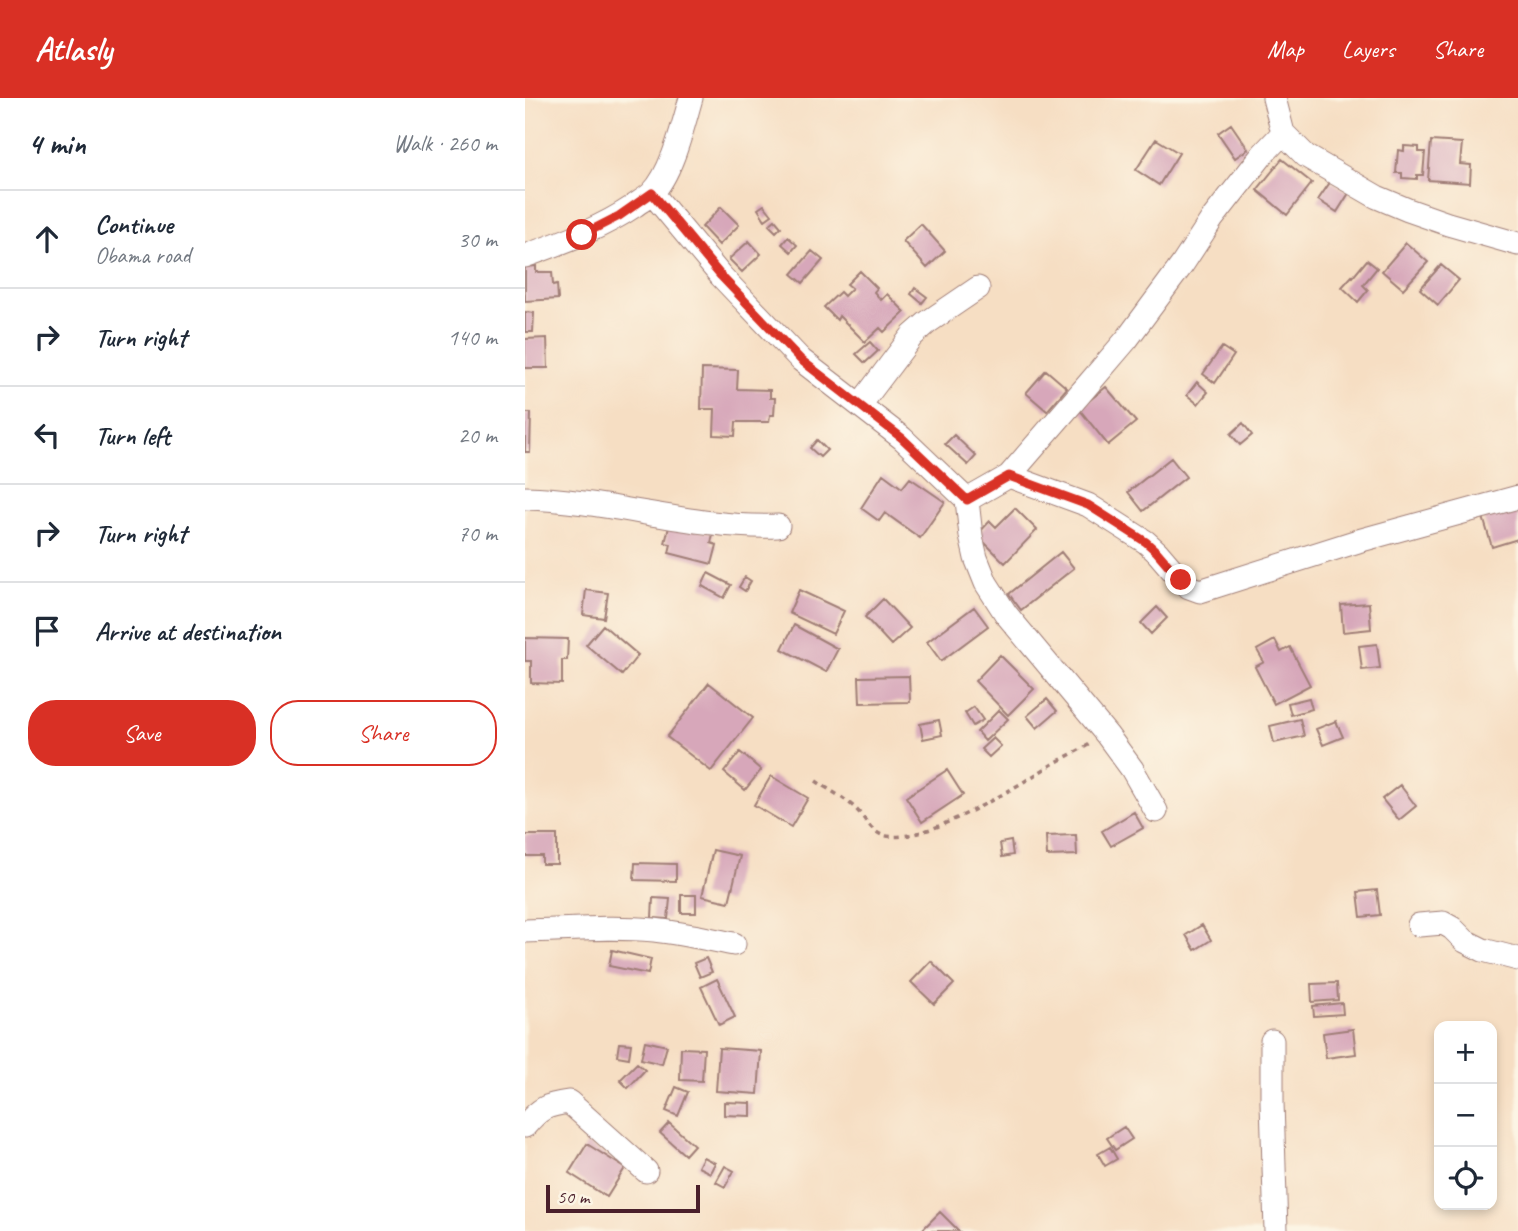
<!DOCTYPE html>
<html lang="en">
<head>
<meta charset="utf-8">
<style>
  :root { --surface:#fff; --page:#f6f6f7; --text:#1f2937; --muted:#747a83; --line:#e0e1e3; --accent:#d93025 }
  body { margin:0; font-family:Caveat,sans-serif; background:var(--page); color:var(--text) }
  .controls { position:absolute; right:21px; bottom:21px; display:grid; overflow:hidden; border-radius:14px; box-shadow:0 4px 10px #0003 }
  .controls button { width:63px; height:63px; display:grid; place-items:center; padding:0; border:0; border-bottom:2px solid var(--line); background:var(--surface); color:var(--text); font:35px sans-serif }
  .scale { position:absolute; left:21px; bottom:18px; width:154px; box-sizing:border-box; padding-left:7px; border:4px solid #4a1f2b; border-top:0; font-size:19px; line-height:24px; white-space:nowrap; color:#4a1f2b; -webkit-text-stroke:5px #fcf5e5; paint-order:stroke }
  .stop { position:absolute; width:21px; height:21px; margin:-16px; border:5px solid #d93025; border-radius:50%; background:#fff }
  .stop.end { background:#d93025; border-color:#fff; box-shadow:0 2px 7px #0008 }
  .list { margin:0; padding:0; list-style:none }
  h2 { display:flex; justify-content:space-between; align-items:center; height:91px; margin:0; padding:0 28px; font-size:30px }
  h2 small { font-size:23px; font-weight:400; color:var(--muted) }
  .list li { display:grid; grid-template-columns:46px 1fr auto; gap:21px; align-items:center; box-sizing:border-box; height:98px; padding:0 28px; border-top:2px solid var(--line) }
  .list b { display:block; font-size:26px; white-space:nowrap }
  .list p { margin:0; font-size:23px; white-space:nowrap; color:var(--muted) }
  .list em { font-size:23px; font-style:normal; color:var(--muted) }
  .actions { display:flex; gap:14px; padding:21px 28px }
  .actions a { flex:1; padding:16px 0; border:2px solid var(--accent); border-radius:28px; text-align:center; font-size:24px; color:var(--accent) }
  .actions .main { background:var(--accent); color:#fff }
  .icon { flex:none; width:38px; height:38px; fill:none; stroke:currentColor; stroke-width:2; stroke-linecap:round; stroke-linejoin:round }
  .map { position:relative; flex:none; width:993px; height:1133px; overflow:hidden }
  header { display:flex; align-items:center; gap:42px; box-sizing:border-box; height:98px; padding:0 35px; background:var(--accent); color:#fff }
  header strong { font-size:33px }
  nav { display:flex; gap:38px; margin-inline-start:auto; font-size:24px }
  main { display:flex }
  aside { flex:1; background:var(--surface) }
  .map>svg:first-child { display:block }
</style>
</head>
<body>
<header>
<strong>Atlasly</strong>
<nav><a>Map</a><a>Layers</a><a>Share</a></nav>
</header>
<main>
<aside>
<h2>4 min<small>Walk · 260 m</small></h2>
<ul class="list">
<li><svg class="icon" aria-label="ahead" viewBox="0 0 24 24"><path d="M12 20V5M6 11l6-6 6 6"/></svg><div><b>Continue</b><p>Obama road</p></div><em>30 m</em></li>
<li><svg class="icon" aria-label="right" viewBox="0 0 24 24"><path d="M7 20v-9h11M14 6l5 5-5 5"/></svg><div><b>Turn right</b></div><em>140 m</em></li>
<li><svg class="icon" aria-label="left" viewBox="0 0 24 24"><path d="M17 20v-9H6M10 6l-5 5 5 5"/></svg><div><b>Turn left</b></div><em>20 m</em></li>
<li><svg class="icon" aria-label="right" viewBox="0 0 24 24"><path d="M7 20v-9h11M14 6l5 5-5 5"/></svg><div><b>Turn right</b></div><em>70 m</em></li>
<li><svg class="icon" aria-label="arrive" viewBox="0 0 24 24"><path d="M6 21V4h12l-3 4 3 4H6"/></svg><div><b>Arrive at destination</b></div></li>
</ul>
<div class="actions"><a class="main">Save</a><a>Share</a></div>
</aside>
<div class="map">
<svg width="993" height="1133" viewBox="0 0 993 1133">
  <rect width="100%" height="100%" fill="#fcf5e5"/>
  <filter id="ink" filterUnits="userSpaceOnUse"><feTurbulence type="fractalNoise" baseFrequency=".0143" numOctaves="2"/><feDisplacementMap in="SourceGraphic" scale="14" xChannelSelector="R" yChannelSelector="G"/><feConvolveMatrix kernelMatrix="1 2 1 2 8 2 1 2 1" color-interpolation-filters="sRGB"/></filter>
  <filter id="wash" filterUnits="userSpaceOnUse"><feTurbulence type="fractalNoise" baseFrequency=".00686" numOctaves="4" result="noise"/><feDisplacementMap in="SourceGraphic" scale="28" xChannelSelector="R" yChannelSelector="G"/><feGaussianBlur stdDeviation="1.57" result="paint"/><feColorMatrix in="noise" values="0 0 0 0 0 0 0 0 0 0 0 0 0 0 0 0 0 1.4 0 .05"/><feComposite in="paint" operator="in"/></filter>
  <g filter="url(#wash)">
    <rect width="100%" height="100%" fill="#f6dec3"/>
    <g id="blocks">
      <path fill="#d7a7ba" d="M706 26 723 51 710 60 693 35Z
        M631 41 654 55 634 87 611 72Z
        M906 43 937 45 935 66 946 67 945 85 903 82Z
        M879 48 894 49V54H900L898 77H892V81L877 80V75H871L873 52 879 53Z
        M757 61 787 85 762 117 732 92Z
        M806 83 824 95 812 114 793 102Z
        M239 107 247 117 240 122 233 111Z
        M196 109 214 127 194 147 177 129Z
        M250 122 256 129 251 134 244 127Z
        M396 126 420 153 402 170 378 143Z
        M263 139 272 147 266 154 257 146Z
        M224 143 236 156 217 174 204 161Z
        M881 145 903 164 878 191 857 173Z
        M287 153 298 162 278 185 267 176Z
        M842 162 852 170 838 187 843 192 833 204 817 189 827 178 828 179Z
        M916 167 934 182 913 207 895 191Z
        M11 168V174H27L28 187 32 186 33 201 0 203V169Z
        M335 173 352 190 349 194 356 202 362 196 380 214 359 234 355 230 340 244 314 218 312 222 299 209 315 194 319 198 327 190 322 186Z
        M390 190 402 199 397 205 386 196Z
        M0 214 9 215 8 234H0Z
        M22 240 23 270H0V241Z
        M345 244 353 253 340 265 331 256Z
        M697 249 709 257 690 285 678 276Z
        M177 271 213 272 212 291 245 292V300H250L249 317H245L244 324H211L210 338 189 337 190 311H176Z
        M521 272 542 290 522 313 501 295Z
        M672 284 683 294 673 306 662 297Z
        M581 289 611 324 583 347 554 311Z
        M0 315H6L5 354H0Z
        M718 325 727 337 715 347 706 336Z
        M429 337 451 358 443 367 420 346Z
        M292 342 302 352 295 359 285 350Z
        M646 360 661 379 618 413 603 394Z
        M358 376 377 390 385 380 420 404 395 440 360 415 354 423 336 410Z
        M993 408V441L967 449 958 419Z
        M490 410 512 432 480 465 452 437 465 423 471 429Z
        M145 425 188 436 186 445 192 447 187 466 144 455 146 446 140 445Z
        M536 454 549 470 496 512 484 496Z
        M183 475 206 487 199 500 177 488Z
        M220 479 226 483 220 493 214 489Z
        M61 492 83 495 79 520 58 517Z
        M274 492 319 513 308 536 264 515Z
        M358 501 385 530 366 547 340 519Z
        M844 505 846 531 818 534 816 507Z
        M449 509 463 528 416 563 402 544Z
        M632 509 642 520 626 536 616 525Z
        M78 527 113 557 97 577 61 547Z
        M269 527 313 551 301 574 257 551Z
        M0 540 43 541 42 562H37V586L6 585V563H0Z
        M750 542 756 554 765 549 785 587 749 606 730 569 739 564 732 552Z
        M852 546 855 570 837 572 834 548Z
        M475 557 509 591 483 617 450 583Z
        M384 578 385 604 335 605 334 579Z
        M184 585 228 620 186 673 142 639Z
        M784 600 787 611 766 617 763 605Z
        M522 601 532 613 512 630 502 618Z
        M449 609 458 622 448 628 440 615Z
        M474 612 483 621 460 643 452 634Z
        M775 621 779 638 749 645 745 628Z
        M414 622 417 637 398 641 395 626Z
        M811 623 818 639 798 647 791 631Z
        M468 640 476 648 464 659 456 651Z
        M215 654 236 672 220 692 199 674Z
        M422 672 438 697 397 724 381 699Z
        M246 678 283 700 266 729 229 707Z
        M875 687 891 708 874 722 857 701Z
        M609 714 618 730 586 748 577 733Z
        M0 737H32V766H17V758H0Z
        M551 737 552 757 522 758 521 738Z
        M486 743 488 757 477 759 475 745Z
        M188 752 215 758 204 804 177 798Z
        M110 765 151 766V783L109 782Z
        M852 792 855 817 836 819 833 794Z
        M156 797H171V815H156Z
        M128 800 145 801 143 821 127 820Z
        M677 827 686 842 670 852 661 837Z
        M87 852 126 861 123 876 84 868Z
        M181 860 187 874 175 879 169 865Z
        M406 863 429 886 409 906 386 884Z
        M192 881 210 919 194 927 176 889Z
        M812 885 813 902 787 904 786 886Z
        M817 905 818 916 789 918 788 908Z
        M828 931 831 956 801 960 798 935Z
        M120 943 142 948 137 966 116 961Z
        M94 945 106 946 104 960 92 958Z
        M156 950 179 951 177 983 155 982Z
        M194 950 236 953 233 996 191 993Z
        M112 965 120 972 103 990 95 982Z
        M151 989 163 994 153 1018 141 1013Z
        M199 1004 226 1005V1018L199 1017Z
        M144 1025 169 1047 160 1057 135 1035Z
        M599 1029 607 1041 590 1052 582 1040Z
        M62 1046 100 1070 82 1099 44 1075Z
        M585 1049 592 1061 580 1068 573 1056Z
        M178 1059 190 1065 185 1075 173 1069Z
        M200 1068 209 1073 200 1089 191 1084Z
        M415 1114 434 1133H396Z"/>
    </g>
  </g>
  <g filter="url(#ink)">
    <use href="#blocks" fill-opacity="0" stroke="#a07e77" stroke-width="2"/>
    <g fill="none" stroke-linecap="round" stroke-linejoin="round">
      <g stroke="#a07e77" stroke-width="25">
        <path id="street" d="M749 0 758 35 781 58 852 99 883 112 923 126 993 146
          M127 95 196 178 276 262 377 340 442 402 446 438 451 460 461 485 481 516 582 637 607 671 631 713
          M0 158C38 144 75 131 109 108 114 104 122 100 127 95 147 75 158 27 166 0
          M335 307 387 238 403 224 453 190
          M484 378 563 407 621 444 632 454 656 482 664 489 675 493 833 443 993 399
          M0 400C85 402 168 431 253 428
          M442 402 484 378 561 289 602 241 657 167 687 121 738 56 758 35
          M894 827 918 825 927 830 940 843 958 852 993 861
          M0 833C43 832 86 828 129 832 156 835 183 841 209 846
          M747 943V1004L751 1133
          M0 1028C15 1010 21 1007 44 1004L121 1073"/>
      </g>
      <path stroke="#a07e77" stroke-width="3.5" stroke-dasharray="5 5" stroke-linecap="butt" d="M291 683C304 692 320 700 331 711 339 719 346 733 357 737 397 749 488 690 523 669 536 661 551 654 565 646"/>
      <use href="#street" stroke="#fff" stroke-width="23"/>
    </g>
  </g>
  <g fill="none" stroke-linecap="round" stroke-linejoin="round" filter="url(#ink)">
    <path stroke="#d93025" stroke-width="9" d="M57 137 94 118 127 95 196 178 276 262 377 340 442 402 484 378 563 407 621 444 632 454 656 482"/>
  </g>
</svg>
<div class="controls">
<button>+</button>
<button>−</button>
<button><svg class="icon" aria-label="locate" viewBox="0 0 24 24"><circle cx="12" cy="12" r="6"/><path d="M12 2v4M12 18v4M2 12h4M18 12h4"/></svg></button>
</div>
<div class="scale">50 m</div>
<div class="stop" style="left:57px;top:137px"></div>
<div class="stop end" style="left:656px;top:482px"></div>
</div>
</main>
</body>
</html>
